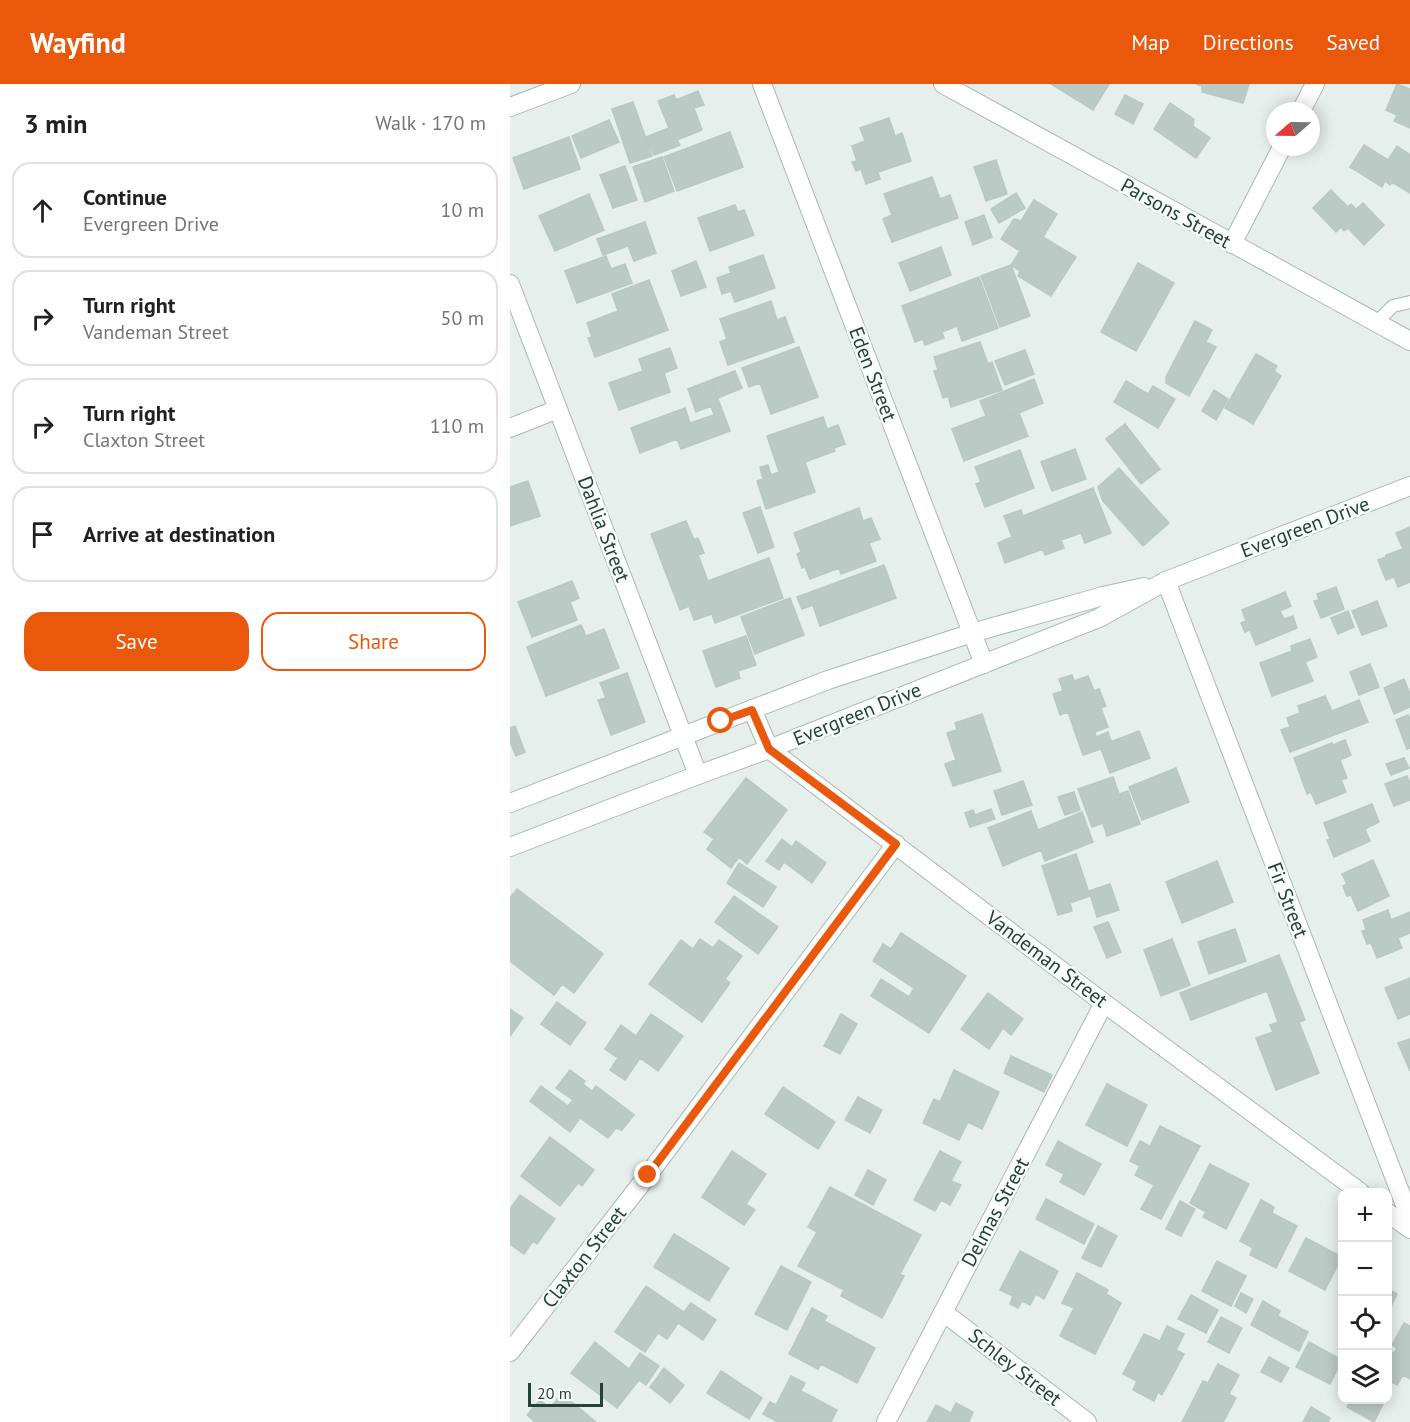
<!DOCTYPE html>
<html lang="en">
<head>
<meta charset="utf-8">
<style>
  :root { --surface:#fff; --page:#f2f2f2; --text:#202124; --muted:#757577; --line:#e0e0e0; --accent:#ea580c }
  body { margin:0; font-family:"PT Sans",sans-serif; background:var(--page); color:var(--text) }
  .controls { position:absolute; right:18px; bottom:18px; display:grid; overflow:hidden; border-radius:12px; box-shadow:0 3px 15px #0003 }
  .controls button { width:54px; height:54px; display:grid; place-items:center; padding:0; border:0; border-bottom:2px solid var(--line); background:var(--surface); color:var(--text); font:30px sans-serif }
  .compass { position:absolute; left:756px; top:18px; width:54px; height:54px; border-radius:50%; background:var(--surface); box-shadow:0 3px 15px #0003; rotate:250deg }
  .scale { position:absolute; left:18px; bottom:15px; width:75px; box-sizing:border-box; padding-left:6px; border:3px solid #24423a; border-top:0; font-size:16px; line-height:21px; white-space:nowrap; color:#24423a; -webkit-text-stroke:4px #f7fbf9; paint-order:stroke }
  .stop { position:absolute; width:18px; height:18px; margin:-14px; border:4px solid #ea580c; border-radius:50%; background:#fff }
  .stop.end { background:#ea580c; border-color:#fff; box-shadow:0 2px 6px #0008 }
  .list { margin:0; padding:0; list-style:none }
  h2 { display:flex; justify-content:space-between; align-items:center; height:78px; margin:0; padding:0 24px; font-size:26px }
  h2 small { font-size:20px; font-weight:400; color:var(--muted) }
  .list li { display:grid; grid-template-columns:39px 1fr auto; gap:18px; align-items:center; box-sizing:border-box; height:96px; margin:0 12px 12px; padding:0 12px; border:2px solid var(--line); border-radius:18px }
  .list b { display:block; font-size:22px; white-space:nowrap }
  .list p { margin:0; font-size:20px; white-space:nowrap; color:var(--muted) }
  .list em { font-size:20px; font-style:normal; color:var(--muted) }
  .actions { display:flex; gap:12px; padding:18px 24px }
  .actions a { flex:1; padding:14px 0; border:2px solid var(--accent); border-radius:18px; text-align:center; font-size:21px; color:var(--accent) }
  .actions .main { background:var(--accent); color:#fff }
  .icon { flex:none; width:33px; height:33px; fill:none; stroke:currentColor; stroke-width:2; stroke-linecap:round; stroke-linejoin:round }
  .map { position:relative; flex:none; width:900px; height:1338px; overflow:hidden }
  header { display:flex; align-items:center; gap:36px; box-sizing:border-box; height:84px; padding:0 30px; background:var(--accent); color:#fff }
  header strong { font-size:28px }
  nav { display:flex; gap:33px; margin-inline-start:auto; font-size:21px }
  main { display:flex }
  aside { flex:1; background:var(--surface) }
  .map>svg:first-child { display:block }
</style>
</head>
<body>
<header>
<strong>Wayfind</strong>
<nav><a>Map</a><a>Directions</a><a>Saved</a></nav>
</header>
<main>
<aside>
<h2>3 min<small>Walk · 170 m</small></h2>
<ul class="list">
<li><svg class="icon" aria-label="ahead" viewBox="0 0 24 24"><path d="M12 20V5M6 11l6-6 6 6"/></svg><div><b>Continue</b><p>Evergreen Drive</p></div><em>10 m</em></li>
<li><svg class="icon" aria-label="right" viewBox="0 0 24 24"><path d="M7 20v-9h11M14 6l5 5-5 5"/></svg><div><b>Turn right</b><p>Vandeman Street</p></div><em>50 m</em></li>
<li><svg class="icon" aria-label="right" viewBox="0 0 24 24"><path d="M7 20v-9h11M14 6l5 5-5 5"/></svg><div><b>Turn right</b><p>Claxton Street</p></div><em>110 m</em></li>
<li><svg class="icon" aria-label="arrive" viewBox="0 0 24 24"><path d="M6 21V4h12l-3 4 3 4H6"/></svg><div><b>Arrive at destination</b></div></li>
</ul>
<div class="actions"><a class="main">Save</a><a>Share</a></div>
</aside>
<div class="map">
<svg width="900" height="1338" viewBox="0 0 900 1338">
  <rect width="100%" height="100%" fill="#e6efeb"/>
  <path fill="#bbcac4" stroke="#b8c9c2" stroke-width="1.5" d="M541 0H599L583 26Z
    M686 0H739L733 19 692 8V2Z
    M887 0 900 5V44L884 37 887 31 876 26Z
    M188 7 194 21 184 24 192 46 167 56 170 61 144 71 136 53 159 44 148 17 164 11 166 16Z
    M615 11 633 20 623 40 605 30Z
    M123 18 142 72 120 79 102 25Z
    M660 19 684 35 683 42 700 54 686 74 644 45Z
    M379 34 385 52 392 49 401 77 368 88 370 95 356 100 351 85 346 87 342 78 347 77 342 62 355 57 350 44Z
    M99 36 109 58 71 74 62 52Z
    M220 48 233 83 167 107 154 73Z
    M59 53 70 85 14 105 3 74Z
    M854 61 878 76 887 62 900 71V109L882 98 880 101 875 97 872 103 840 83Z
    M152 73 164 107 135 118 123 83Z
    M486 76 497 110 476 117 464 83Z
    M115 82 127 116 103 124 90 91Z
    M422 93 430 115 440 111 448 134 382 158 373 135 382 131 374 110Z
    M821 106 838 123 841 120 846 125 853 119 874 141 854 161 838 144 834 147 831 143 826 148 803 124Z
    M506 109 515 124 489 139 481 125Z
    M79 110 94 146 45 167 29 132Z
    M524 116 547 130 533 153 566 173 541 212 508 192 510 187 501 181 510 167 491 155 504 135 511 137Z
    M225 121 228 128 234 126 244 151 200 167 188 134Z
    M474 131 482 153 463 161 455 138Z
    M135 138 146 169 124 177 118 162 93 171 87 155Z
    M431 163 441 191 400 207 389 179Z
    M253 171 265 204 225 218 221 207 212 210 207 194 221 189 219 183Z
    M96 172 101 185 115 180 122 199 67 219 55 187Z
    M186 177 196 203 171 212 162 187Z
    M628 179 664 199 626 267 591 248Z
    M501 181 520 232 490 243 471 192Z
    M469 193 488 244 452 257 447 242 432 248 434 254 415 261 413 255 405 258 392 222Z
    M139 196 158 246 85 273 78 254 82 253 77 239 108 227 102 210Z
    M261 217 267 236 275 233 284 258 218 281 210 258 217 255 210 235Z
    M685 237 702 246 696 258 706 263 679 312 656 299V293Z
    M470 258 478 280 482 278 492 306 441 323 438 312 433 314 424 287 428 286 424 273Z
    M289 263 308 313 261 330 250 299 239 303 232 284Z
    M160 264 167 284 154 289 160 308 109 326 99 299 133 287 129 275Z
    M515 266 524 290 495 301 485 277Z
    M746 270 767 282 764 287 771 292 743 340 715 324Z
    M225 287 232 304 208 314 201 296Z
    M524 295 533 319 496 334 492 326 476 332 470 317Z
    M201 296 220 347 171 365 167 355 130 369 121 344 175 324 180 339 204 331 201 322 186 328 178 305Z
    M616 297 638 310 643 302 665 315 648 344 604 318Z
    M704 306 718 315 706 336 692 327Z
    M492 326 496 334 509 329 518 352 454 377 442 345Z
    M313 333 317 345 328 341 335 360 324 364 325 367 295 378 305 408 256 425 247 397 253 395 250 383 258 381 261 391 269 388 257 352Z
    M615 340 650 385 631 400 596 355Z
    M565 365 576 395 542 407 531 378Z
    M510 366 524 404 475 423 466 400 471 398 465 383Z
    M609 384 659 439 633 462 593 417 588 403Z
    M18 397 30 432 0 442V403Z
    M583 404 601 449 575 459 571 449 551 456 554 464 535 471 533 465 495 479 488 459 502 453 494 432 511 426 513 432Z
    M250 423 264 463 248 469 233 429Z
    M349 424 353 437 361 434 370 455 359 459 366 477 331 490 329 484 300 495 295 483 292 484 287 470 291 468 284 449Z
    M176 437 184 456 188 454 194 469 188 471 198 497 259 474 273 514 205 539 202 530 184 536 179 522 170 526 141 450Z
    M900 443V498L888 503 884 493 876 496 868 476 876 473V471L893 465 886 449Z
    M374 481 386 514 310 542 303 521 292 525 287 513Z
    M62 497 69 514 60 518 67 536 22 553 8 518Z
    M826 503 834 525 811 534 804 517 809 516 807 510Z
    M775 508 781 522 770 527 774 535 783 532 787 544 746 561 740 546 735 548 731 539 736 537 732 526Z
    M280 514 294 551 245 570 231 533Z
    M867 517 877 542 852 551 842 527Z
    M838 527 844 543 828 550 821 534Z
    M71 541 76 552 94 545 109 584 36 612 17 563Z
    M236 552 246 581 228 587 230 594 206 603 193 567Z
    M800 555 807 573 795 578 803 597 762 612 750 579 782 567 781 562Z
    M860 580 869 603 849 611 840 588Z
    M117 589 135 638 101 651 88 616 96 614 90 599Z
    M562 591 564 597 578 592 584 607 589 605 596 622 591 624 598 643 585 648 586 653 598 648 601 657 590 662 591 665 573 671 558 628 550 631 543 610 553 607 549 595Z
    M894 595 900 610V623L884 630 874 604Z
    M815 612 822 627 849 616 858 638 780 668 771 646 780 643 777 634 790 629 788 622Z
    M472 630 491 687 443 702 435 680 446 676 437 649 447 646 445 639Z
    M898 631 900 635V664L897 665 886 636Z
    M5 642 15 668 6 672 0 658V644Z
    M629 647 640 674 600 689 590 662Z
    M835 656 841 671 830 676 837 694 831 696 836 708 806 720 801 708 797 710 784 674 822 659 823 661Z
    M894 674 899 684 881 691 876 680Z
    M666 684 679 718 632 736 619 703Z
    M897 692 900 700V716L884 722 875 700Z
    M603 693 609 710 618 707 630 740 597 752 593 739 582 743 568 705Z
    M236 694 277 726 237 780 229 773 221 784 197 765 204 755 194 748Z
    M513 697 522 721 492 731 484 707Z
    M564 708 570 726 555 731 548 713Z
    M862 720 869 738 855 745 860 757 824 773 817 756 820 755 814 739Z
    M481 725 485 735 460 743 455 729 463 726 465 731Z
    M521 727 528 746 572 728 583 758 535 777 531 766 493 782 478 744Z
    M272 755 282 763 286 757 316 779 302 799 274 778 269 786 256 777Z
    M566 770 580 812 560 819 562 827 548 831 532 782Z
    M863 776 879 812 848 827 841 811 837 812 833 802 837 800 832 790Z
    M707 777 723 818 672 839 656 798Z
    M229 779 266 803 253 823 217 799Z
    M600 800 609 826 587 833 579 807Z
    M7 805 93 870 64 909 52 900 44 911 0 877V814Z
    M224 812 268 843 248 870 205 838Z
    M878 826 881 836 900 828V849L888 854 892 864 867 874 861 859 857 860 852 847 856 846 853 836Z
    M598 838 611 868 597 874 584 843Z
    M725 845 736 877 699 890 688 858Z
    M391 849 456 892 419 949 361 912 371 895 399 913 404 904 363 877 373 860 381 865Z
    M190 855 203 864 209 856 232 872 215 895 220 899 192 938 139 900 171 856 183 865Z
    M662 855 680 901 651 912 634 866Z
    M769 871 795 936 789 938 809 989 766 1006 746 954 763 948 760 941 768 938 757 907 681 936 670 909Z
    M900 894V930L888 935 875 904Z
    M478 909 513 935 501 951 493 944 479 965 451 945Z
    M47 918 76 939 60 961 31 940Z
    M0 925 13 934 0 952Z
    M141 930 173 952 148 987 130 974 115 996 100 986 108 974 95 965 111 941 126 952Z
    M331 930 347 940 330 970 314 962Z
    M900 955V987L888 959Z
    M501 972 542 991 534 1008 494 989Z
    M60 986 75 997 73 1000 82 1007 86 1002 124 1031 112 1046 106 1044 98 1054 70 1034 60 1048 20 1017 31 1002 58 1022 63 1016 46 1004Z
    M444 986 489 1008 472 1045 458 1038 449 1056 413 1039 424 1015 430 1018Z
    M597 1000 637 1021 617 1062 576 1041Z
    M273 1003 325 1038 308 1065 255 1030Z
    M348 1013 372 1026 360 1049 335 1036Z
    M650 1042 690 1062 651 1135 631 1125 644 1101 625 1091 630 1082 620 1077 630 1057 640 1062Z
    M40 1053 84 1086 72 1102 68 1099 50 1122 11 1092Z
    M548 1057 566 1067 554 1090 536 1081Z
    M222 1067 256 1090 236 1120 245 1126 234 1141 192 1113Z
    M430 1067 451 1078 441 1097 451 1101 440 1121 431 1116 425 1127 404 1116Z
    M566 1067 591 1080 574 1111 550 1098Z
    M700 1080 739 1100 716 1145 693 1133 696 1128 680 1119Z
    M358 1086 376 1096 363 1121 345 1111Z
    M320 1103 411 1151 390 1190 394 1192 372 1234 331 1212 334 1206 288 1182 307 1148 298 1143Z
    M10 1111 45 1135 27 1160 23 1157 14 1170 0 1160V1125Z
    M536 1115 584 1140 574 1160 526 1135Z
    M751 1116 764 1123 762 1129 787 1142 766 1184 740 1171 743 1164 730 1157Z
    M670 1117 685 1125 671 1152 656 1145Z
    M588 1142 607 1152 591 1183 572 1174Z
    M164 1150 219 1184 199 1217 144 1183Z
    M796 1154 832 1173 815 1206 779 1187Z
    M510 1167 548 1187 534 1215 526 1210 520 1221 512 1217 508 1224 500 1220 503 1212 490 1206Z
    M707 1177 736 1192 721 1222 692 1207Z
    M271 1182 301 1198 277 1246 245 1230Z
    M567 1189 598 1206 596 1210 611 1219 585 1270 550 1252 564 1224 552 1219Z
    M136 1202 174 1228 181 1219 206 1236 193 1256 168 1239 157 1255 148 1249 135 1268 105 1248Z
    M878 1205 887 1210 878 1228Z
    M731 1209 743 1215 736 1229 725 1222Z
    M681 1211 708 1226 696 1249 668 1235Z
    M753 1217 770 1227 768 1232 798 1248 789 1267 741 1241Z
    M302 1224 317 1232 314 1237 365 1264 347 1299 311 1280 308 1285 279 1270Z
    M711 1233 732 1244 719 1269 698 1258Z
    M894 1239 900 1242V1295L893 1291 887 1301 878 1296V1272L880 1267 884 1269 887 1264 882 1261Z
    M657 1242 674 1250 666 1266 674 1270 652 1311 648 1308 644 1317 623 1306 627 1297 613 1290 634 1250 650 1257Z
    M85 1258 119 1285 130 1269 149 1282 136 1301 129 1296 107 1324 61 1289Z
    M799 1258 832 1276 820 1300 786 1283Z
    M759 1273 779 1284 771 1298 751 1288Z
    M708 1280 729 1291 719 1310 726 1314 713 1338H672L693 1297 698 1299Z
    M154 1284 174 1301 160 1319 140 1303Z
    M211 1287 252 1314 239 1335 197 1309Z
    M281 1292 295 1299 291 1307 327 1326 321 1338H268L253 1330 260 1318 266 1321Z
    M52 1310 86 1338H25L17 1331 30 1316 40 1324Z
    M841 1316H875L864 1338 837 1323Z
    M446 1319 463 1328 459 1338H417L426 1321 441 1329Z
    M801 1323 820 1334 818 1338H793Z"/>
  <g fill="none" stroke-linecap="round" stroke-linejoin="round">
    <g stroke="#a8b8b2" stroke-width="14">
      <path id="lane" d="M866 239 883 222 900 218"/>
    </g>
    <g stroke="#a8b8b2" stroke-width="20">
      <path id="street" d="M252 0 474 580
        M433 0 900 257
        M0 23 61 0
        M791 27 805 0
        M722 160 772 63
        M0 200 188 691
        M0 344 48 325
        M656 497 900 1134
        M242 625 259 665 594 919 850 1108
        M878 1129 900 1145
        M433 1228 577 1338
        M0 1268 138 1091 386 760
        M376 1338 594 919"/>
    </g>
    <g stroke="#a4bbb3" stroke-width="20">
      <path id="secondary" d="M0 719 318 596 462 549 593 512 634 503
        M0 763 188 691 259 665 589 534 656 497 900 402"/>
    </g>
    <use href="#lane" stroke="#fff" stroke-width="12"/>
    <use href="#street" stroke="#fff" stroke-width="18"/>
    <use href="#secondary" stroke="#fff" stroke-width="18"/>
  </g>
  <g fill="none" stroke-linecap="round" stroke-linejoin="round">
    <path stroke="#ea580c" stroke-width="8" d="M138 1091 386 760 259 665 242 626 211 637"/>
  </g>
  <g text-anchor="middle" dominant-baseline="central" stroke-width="5" stroke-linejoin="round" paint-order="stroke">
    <g font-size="20" fill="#24423a" stroke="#f7fbf9">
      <text transform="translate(666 129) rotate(29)">Parsons Street</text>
      <text transform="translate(363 290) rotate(69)">Eden Street</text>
      <text transform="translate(795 443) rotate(-21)">Evergreen Drive</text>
      <text transform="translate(94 445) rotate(69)">Dahlia Street</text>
      <text transform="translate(347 630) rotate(-22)">Evergreen Drive</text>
      <text transform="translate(778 816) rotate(69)">Fir Street</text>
      <text transform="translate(537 875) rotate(37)">Vandeman Street</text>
      <text transform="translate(485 1128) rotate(-62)">Delmas Street</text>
      <text transform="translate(74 1173) rotate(-52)">Claxton Street</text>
      <text transform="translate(505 1283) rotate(38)">Schley Street</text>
    </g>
  </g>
</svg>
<div class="controls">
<button>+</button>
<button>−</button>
<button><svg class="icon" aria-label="locate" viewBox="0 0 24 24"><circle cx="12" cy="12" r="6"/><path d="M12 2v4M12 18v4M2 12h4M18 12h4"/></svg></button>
<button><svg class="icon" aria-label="layers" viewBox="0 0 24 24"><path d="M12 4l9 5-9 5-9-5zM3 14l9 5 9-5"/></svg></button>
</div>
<svg class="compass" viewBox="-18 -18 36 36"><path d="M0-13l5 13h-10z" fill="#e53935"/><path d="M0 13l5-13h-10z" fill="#757577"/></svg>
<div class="scale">20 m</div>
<div class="stop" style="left:211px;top:637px"></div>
<div class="stop end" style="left:138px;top:1091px"></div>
</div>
</main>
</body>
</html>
